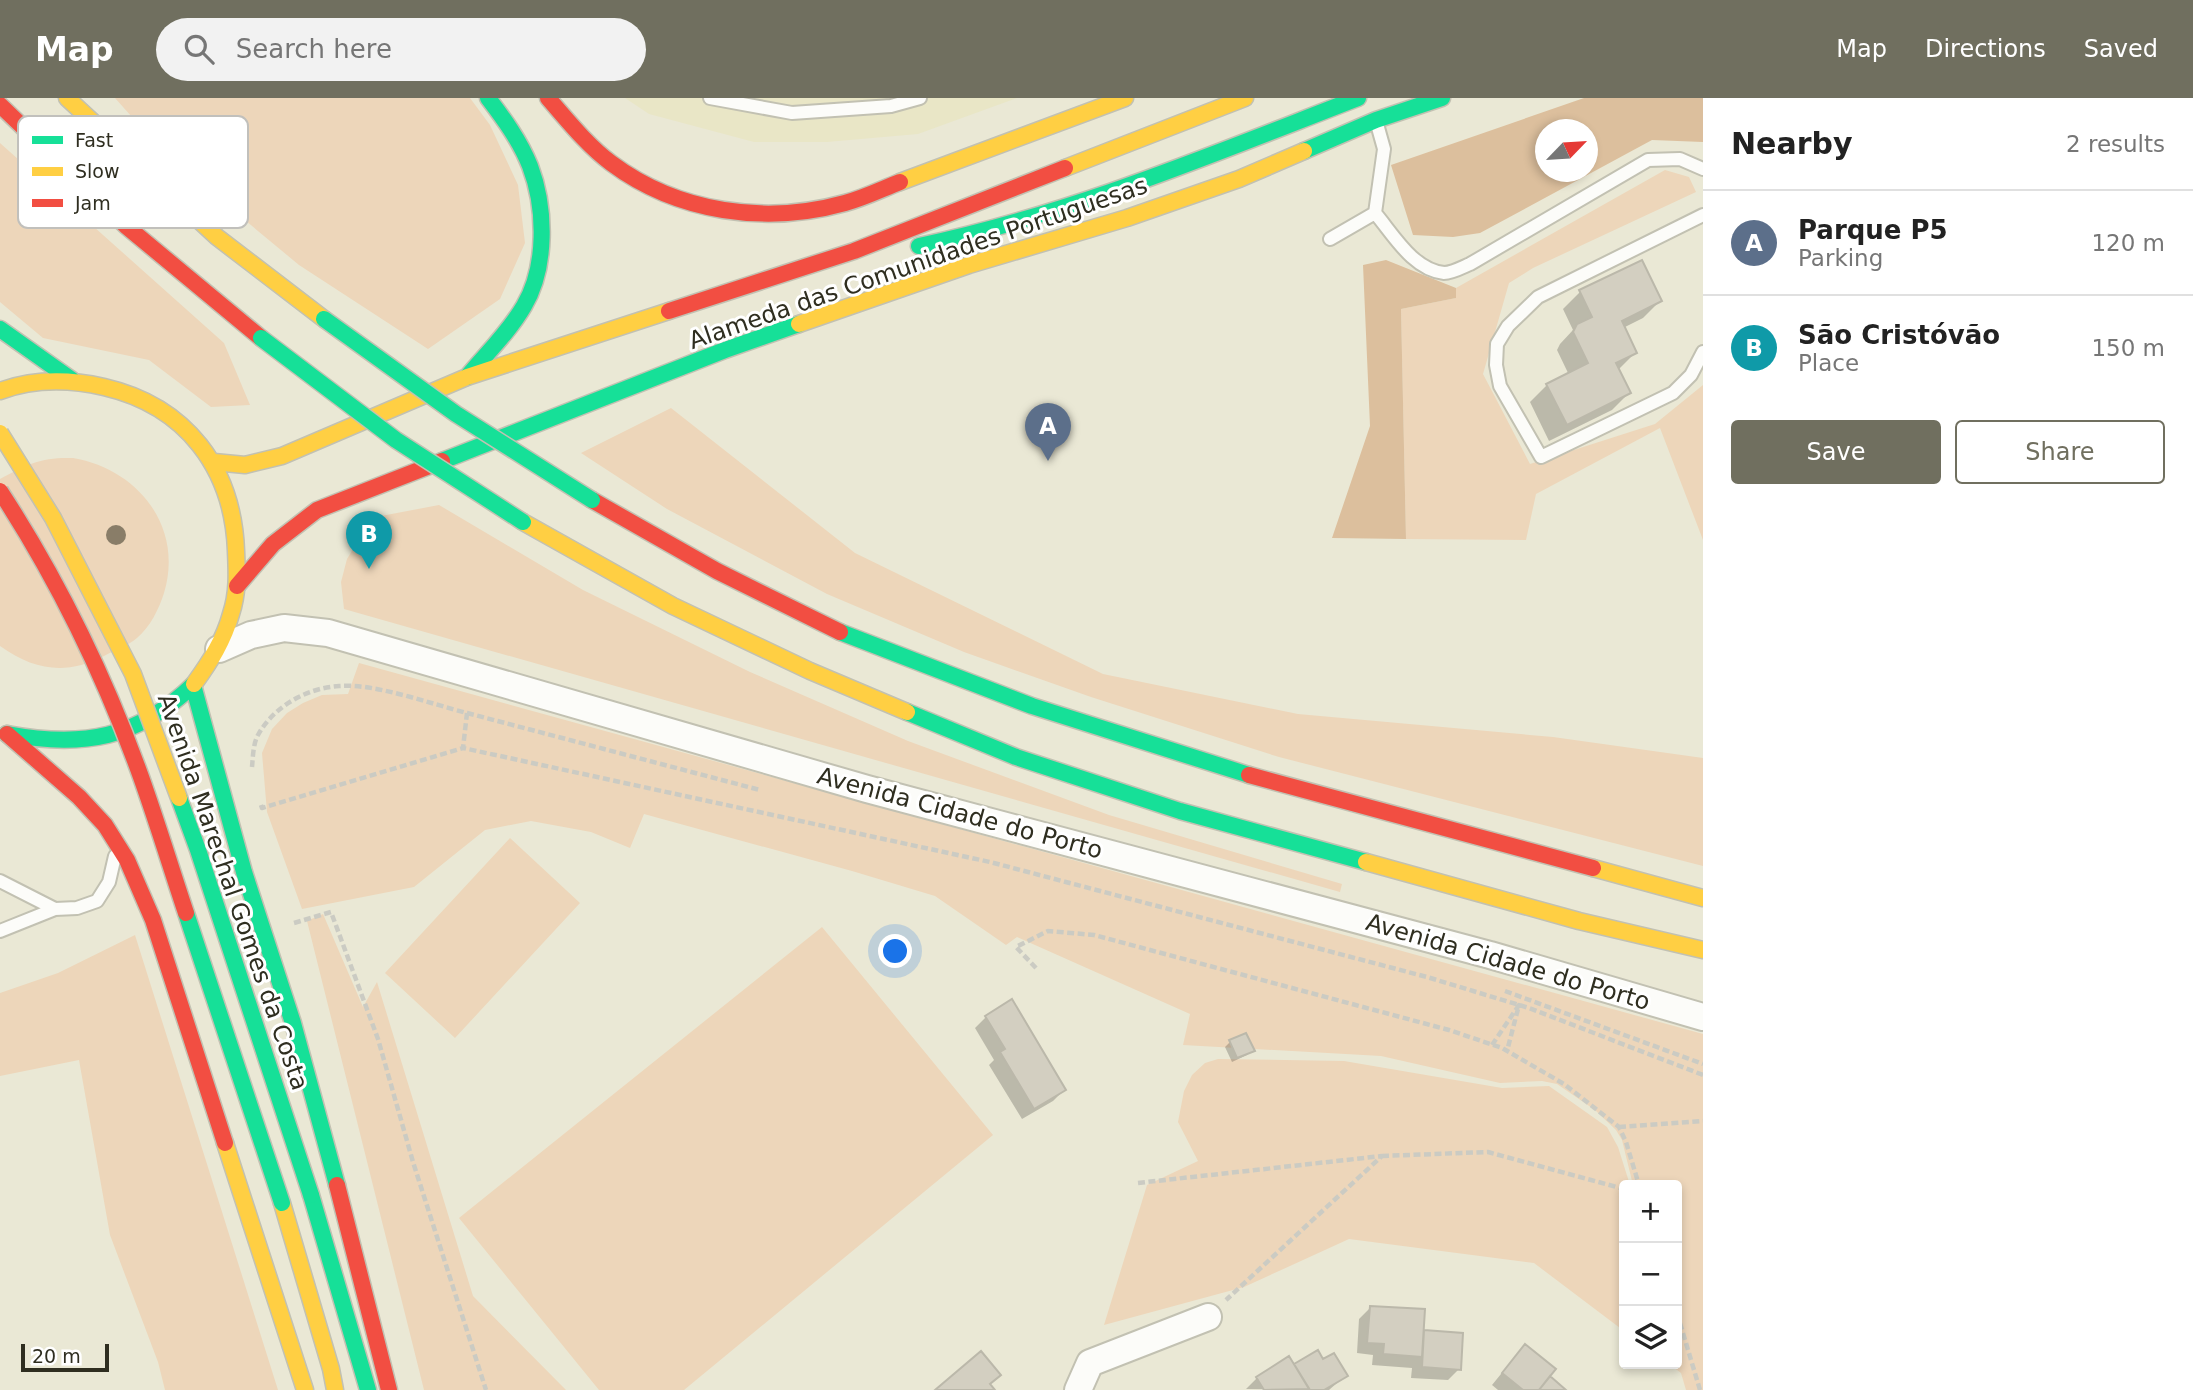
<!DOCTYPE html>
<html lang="en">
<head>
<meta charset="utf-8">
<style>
  :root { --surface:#fff; --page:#f2f2f2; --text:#222; --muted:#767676; --line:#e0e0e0; --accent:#706f5f }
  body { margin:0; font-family:"DejaVu Sans",sans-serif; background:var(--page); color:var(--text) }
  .controls { position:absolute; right:21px; bottom:21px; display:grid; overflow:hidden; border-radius:7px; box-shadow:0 4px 10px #0003 }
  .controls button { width:63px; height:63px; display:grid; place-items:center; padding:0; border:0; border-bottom:2px solid var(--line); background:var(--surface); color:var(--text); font:35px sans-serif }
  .compass { position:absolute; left:1535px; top:21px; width:63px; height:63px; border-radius:50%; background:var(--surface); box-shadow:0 4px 10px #0003; rotate:65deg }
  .scale { position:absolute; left:21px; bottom:18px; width:88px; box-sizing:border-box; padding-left:7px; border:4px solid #2f2e20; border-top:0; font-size:19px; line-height:24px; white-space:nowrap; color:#2f2e20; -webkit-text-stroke:5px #fff; paint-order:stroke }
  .you { position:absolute; left:896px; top:854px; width:24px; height:24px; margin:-18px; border:5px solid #fff; border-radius:50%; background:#1a73e8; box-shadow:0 0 0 10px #1a73e833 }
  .badge { display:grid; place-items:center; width:46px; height:46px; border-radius:50%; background:var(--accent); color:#fff; font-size:23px; font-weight:700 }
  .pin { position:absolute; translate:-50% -58px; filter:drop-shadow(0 2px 4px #0008) }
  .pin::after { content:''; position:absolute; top:37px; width:24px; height:21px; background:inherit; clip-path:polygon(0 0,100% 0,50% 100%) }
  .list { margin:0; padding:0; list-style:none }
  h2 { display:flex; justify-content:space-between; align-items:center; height:91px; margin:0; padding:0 28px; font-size:30px }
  h2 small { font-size:23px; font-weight:400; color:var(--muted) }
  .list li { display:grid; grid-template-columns:46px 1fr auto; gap:21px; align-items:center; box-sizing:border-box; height:105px; padding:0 28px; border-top:2px solid var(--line) }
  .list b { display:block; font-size:26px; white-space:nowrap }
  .list p { margin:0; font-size:23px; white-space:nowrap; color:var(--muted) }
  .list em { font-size:23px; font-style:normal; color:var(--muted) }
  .actions { display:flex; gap:14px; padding:21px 28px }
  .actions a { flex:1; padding:16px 0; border:2px solid var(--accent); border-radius:7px; text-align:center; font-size:24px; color:var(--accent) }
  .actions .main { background:var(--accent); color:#fff }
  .icon { flex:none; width:38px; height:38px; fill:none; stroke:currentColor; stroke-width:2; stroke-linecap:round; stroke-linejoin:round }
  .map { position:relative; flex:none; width:1703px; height:1292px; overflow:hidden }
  header { display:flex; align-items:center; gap:42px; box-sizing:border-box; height:98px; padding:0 35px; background:var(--accent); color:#fff }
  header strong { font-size:33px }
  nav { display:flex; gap:38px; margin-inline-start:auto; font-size:24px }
  .search { width:490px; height:63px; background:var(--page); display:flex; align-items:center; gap:18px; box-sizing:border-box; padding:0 24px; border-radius:38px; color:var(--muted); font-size:26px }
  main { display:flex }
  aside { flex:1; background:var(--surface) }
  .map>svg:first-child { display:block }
</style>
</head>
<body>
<header>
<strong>Map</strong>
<div class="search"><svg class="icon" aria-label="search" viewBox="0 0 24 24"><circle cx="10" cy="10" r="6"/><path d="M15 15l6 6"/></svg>Search here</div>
<nav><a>Map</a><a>Directions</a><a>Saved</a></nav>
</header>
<main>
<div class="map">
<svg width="1703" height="1292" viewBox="0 0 1703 1292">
  <rect width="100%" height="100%" fill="#eae8d5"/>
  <path fill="#e9e6c6" d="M625 0H1017L918 36 827 44H754L649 16Z"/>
  <path fill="#edd6ba" d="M115 0H470L490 27 518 87 525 145 500 201 428 251 299 167 164 55Z
    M0 45 224 245 250 307 211 309 149 262 43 240 0 204Z
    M1665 72 1689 79 1696 94 1533 170 1509 185 1483 276 1530 366 1655 326 1703 287V442L1660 330 1536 396 1526 442 1406 441 1401 211 1456 200V190Z
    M671 310 855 455 1103 576 1298 616 1553 639 1703 660V768L1279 659 1091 599 964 554 827 496 667 411 581 355Z
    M73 360C138 371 184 429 164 495 159 511 150 529 137 540 128 548 115 552 104 558 67 577 35 573 0 548V381C27 366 42 359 73 360Z
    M439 407 583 492 750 574 908 643 1109 717 1342 786 1340 794 344 511 341 484 347 461 363 435 381 418Z
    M359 565 1703 936V1292H1686L1681 1275 1669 1266H1677V1087H1633L1622 1042 1616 1032 1595 1012 1557 986 1542 983 1500 985 1381 958 1183 947 1190 916 1017 839 1006 847 935 798 852 773 644 716 630 750 591 734 531 723 485 732 414 789 302 811 267 714 262 655 272 631 287 615 303 605 322 597 348 596Z
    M510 740 580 805 455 940 385 875Z
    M323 816 363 909 377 884 473 1198 566 1292H424L307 823Z
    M822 829 993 1037 684 1292H599L459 1120Z
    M135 837 278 1292H165L158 1264 110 1137 79 962 0 978V895L58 875Z
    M1218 961 1344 963 1502 990 1549 988 1607 1029 1618 1049 1630 1087H1624V1233L1534 1165 1349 1141 1244 1189 1104 1227 1147 1087 1198 1063 1178 1024 1184 993 1192 977 1205 965Z"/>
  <path fill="#dcbf9d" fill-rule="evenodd" d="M1584 0H1703V44L1652 42 1480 135 1453 139 1413 137 1391 67ZM1546 32H1588V74H1546Z
    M1386 162 1456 190V200L1401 211 1406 441 1332 440 1370 328 1363 167Z"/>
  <path fill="#0003" d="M1641 164 1660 203 1643 220 1623 230 1635 255 1618 272 1629 295 1612 312 1549 343 1530 304 1547 287 1569 277 1557 252 1560 246 1573 232 1563 211 1580 194Z
    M986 919 1064 992 1053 1003 1022 1021 989 967 994 962 975 930Z
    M1230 944 1253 952 1247 957 1232 964 1225 949Z
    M1371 1209 1422 1234 1461 1236 1459 1271 1448 1282 1411 1280 1412 1270 1372 1267 1373 1257 1357 1255 1359 1221Z
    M1317 1255 1322 1264 1346 1277 1329 1292 1246 1291 1257 1280 1294 1269Z
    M1514 1260 1547 1279 1564 1292H1498L1492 1287Z"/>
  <path fill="#d3cfc1" stroke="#bbb8aa" stroke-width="2" d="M1642 162 1662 203 1622 223 1637 255 1616 265 1631 295 1567 327 1546 286 1588 265 1573 234 1577 226 1592 219 1579 192Z
    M1012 901 1066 992 1034 1011 1000 954 1005 951 985 918Z
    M1246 935 1255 953 1237 960 1229 942Z
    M1370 1208 1425 1211 1422 1259 1383 1256 1384 1246 1367 1245Z
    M1424 1232 1463 1235 1461 1272 1422 1269Z
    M1525 1246 1556 1271 1539 1292H1523L1502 1275Z
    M1318 1252 1323 1261 1334 1255 1348 1278 1324 1292H1310L1294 1266Z
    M981 1253 1001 1277 990 1286 995 1292H935Z
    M1289 1258 1309 1291 1264 1292 1256 1279Z
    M1550 1278 1566 1292H1539Z"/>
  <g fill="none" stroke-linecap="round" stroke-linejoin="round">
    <g stroke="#c2c1b2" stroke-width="16">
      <path id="lane" d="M710 0 792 15 891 8 920 0
        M1375 115C1393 136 1413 172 1444 175 1452 175 1463 169 1470 166L1648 62 1680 61 1703 71
        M1703 117 1538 199 1508 228 1497 246 1496 267 1500 288 1541 359 1673 295 1691 277 1703 254
        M1330 141 1375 115 1384 51 1377 26
        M0 783 55 811
        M0 833 55 811 77 810 97 803 109 784 115 758"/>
    </g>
    <g stroke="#c2c1b2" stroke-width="30">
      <path id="street" d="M219 551 251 537 284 530 328 535 867 691 1490 857 1703 919
        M1078 1292 1090 1265 1208 1219"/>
    </g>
    <g stroke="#c2c1b2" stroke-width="19">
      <path id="fast" d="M1304 53 1376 22 1442 0
        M919 148C1071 116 1213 56 1358 0
        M0 231 72 282
        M467 279C486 256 509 234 524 208 547 169 546 110 530 68 520 43 504 21 488 0
        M442 363 725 252 799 226
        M840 534 1032 608 1249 677
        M193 587 244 774 293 925 337 1087
        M907 614 1016 659 1180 713 1366 764
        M7 636C83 650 137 641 194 586
        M311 1097 368 1292"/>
    </g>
    <g stroke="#c2c1b2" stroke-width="19">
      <path id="slow" d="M67 0 217 139 324 221
        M1065 70 1245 0
        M900 84 1125 0
        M799 226 969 167 1127 120 1239 81 1304 53
        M0 293C35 280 69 281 104 289 186 308 233 370 236 453 237 475 238 495 231 516 224 542 210 564 194 586
        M214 364 245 367 282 358 467 279 669 213
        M523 424 673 508 810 573 907 614
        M1366 764 1579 823 1703 852
        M1593 770 1703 800
        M225 1045 305 1292
        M282 1105 331 1271 335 1292"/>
    </g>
    <g stroke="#c2c1b2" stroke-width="19">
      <path id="jam" d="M548 0C568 23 587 47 611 65 678 115 766 127 845 105 864 100 882 91 900 84
        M0 7 126 128 261 240
        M669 213 854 153 1065 70
        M592 402 717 473 840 534
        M237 488 273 446 317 412 442 363
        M7 636 79 699 105 727 127 762 153 822 225 1045
        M1249 677 1593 770
        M337 1087 389 1292"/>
    </g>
    <path stroke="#cbcbc3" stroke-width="4.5" stroke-dasharray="7 3.5" stroke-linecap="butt" d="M467 615 760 692
      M252 669C253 659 253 646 258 637 274 608 307 590 339 588 375 585 431 606 467 615L463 650 990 764 1427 879 1529 910 1703 977
      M261 707 262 710 463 650
      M294 825 331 814 378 941 413 1064 486 1292
      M1036 870 1016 849 1048 833 1094 837 1449 932 1502 950 1564 986 1619 1029 1626 1044 1639 1087
      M1505 893 1703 966
      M1492 947 1519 907 1507 953
      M1619 1029 1703 1023
      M1382 1058 1488 1054 1624 1091
      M1138 1085 1382 1058 1226 1202
      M1677 1215 1700 1292"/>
    <use href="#lane" stroke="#fcfcf9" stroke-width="12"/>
    <use href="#street" stroke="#fcfcf9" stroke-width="26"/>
    <use href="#fast" stroke="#16e098" stroke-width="16"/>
    <use href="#slow" stroke="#ffcf43" stroke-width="16"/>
    <use href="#jam" stroke="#f24e42" stroke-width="16"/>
    <g stroke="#c2c1b2" stroke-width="19" stroke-linecap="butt">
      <path id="fast-bridge" d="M324 221 456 316 592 402
        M261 240 396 342 523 424
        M179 700 198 752 311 1097
        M186 815 282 1105"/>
    </g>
    <g stroke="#c2c1b2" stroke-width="19" stroke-linecap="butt">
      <path id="slow-bridge" d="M0 335 53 420 133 576 179 700"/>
    </g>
    <g stroke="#c2c1b2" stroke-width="19" stroke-linecap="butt">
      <path id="jam-bridge" d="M0 393C58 482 105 579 141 679 157 724 171 770 186 815"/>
    </g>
    <use href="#fast-bridge" stroke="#16e098" stroke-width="16"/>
    <use href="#slow-bridge" stroke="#ffcf43" stroke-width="16"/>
    <use href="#jam-bridge" stroke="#f24e42" stroke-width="16"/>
  </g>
  <circle fill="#897d68" cx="116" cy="437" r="10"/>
  <g text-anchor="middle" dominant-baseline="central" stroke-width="6" stroke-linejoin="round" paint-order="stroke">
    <g font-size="24" fill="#2f2e20" stroke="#fff">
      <text transform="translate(918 165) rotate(-19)">Alameda das Comunidades Portuguesas</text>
      <text transform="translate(960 715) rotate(15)">Avenida Cidade do Porto</text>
      <text transform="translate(233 794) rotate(71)">Avenida Marechal Gomes da Costa</text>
      <text transform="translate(1508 864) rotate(16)">Avenida Cidade do Porto</text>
    </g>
  </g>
  <rect x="18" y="18" width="230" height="112" rx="10" fill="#fff" stroke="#c1c0bc" stroke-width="2"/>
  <rect x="32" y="38" width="31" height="8" fill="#16e098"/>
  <rect x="32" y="69" width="31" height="9" fill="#ffcf43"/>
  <rect x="32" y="101" width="31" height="8" fill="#f24e42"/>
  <g font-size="19" fill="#2f2e20">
    <text x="75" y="49">Fast</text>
    <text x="75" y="80">Slow</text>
    <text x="75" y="112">Jam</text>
  </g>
</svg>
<div class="controls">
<button>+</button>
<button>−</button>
<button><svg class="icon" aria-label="layers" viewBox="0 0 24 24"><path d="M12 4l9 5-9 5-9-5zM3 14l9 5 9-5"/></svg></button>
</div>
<svg class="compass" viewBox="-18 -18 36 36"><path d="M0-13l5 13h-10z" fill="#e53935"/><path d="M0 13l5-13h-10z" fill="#767676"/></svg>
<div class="scale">20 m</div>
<div class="you"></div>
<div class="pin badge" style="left:1048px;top:363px;background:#5c6f8a">A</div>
<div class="pin badge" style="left:369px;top:471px;background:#0f9aa8">B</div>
</div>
<aside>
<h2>Nearby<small>2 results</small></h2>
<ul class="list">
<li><span class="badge" style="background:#5c6f8a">A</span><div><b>Parque P5</b><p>Parking</p></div><em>120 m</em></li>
<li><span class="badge" style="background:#0f9aa8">B</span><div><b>São Cristóvão</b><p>Place</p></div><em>150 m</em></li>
</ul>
<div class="actions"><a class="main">Save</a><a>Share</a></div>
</aside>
</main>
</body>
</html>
